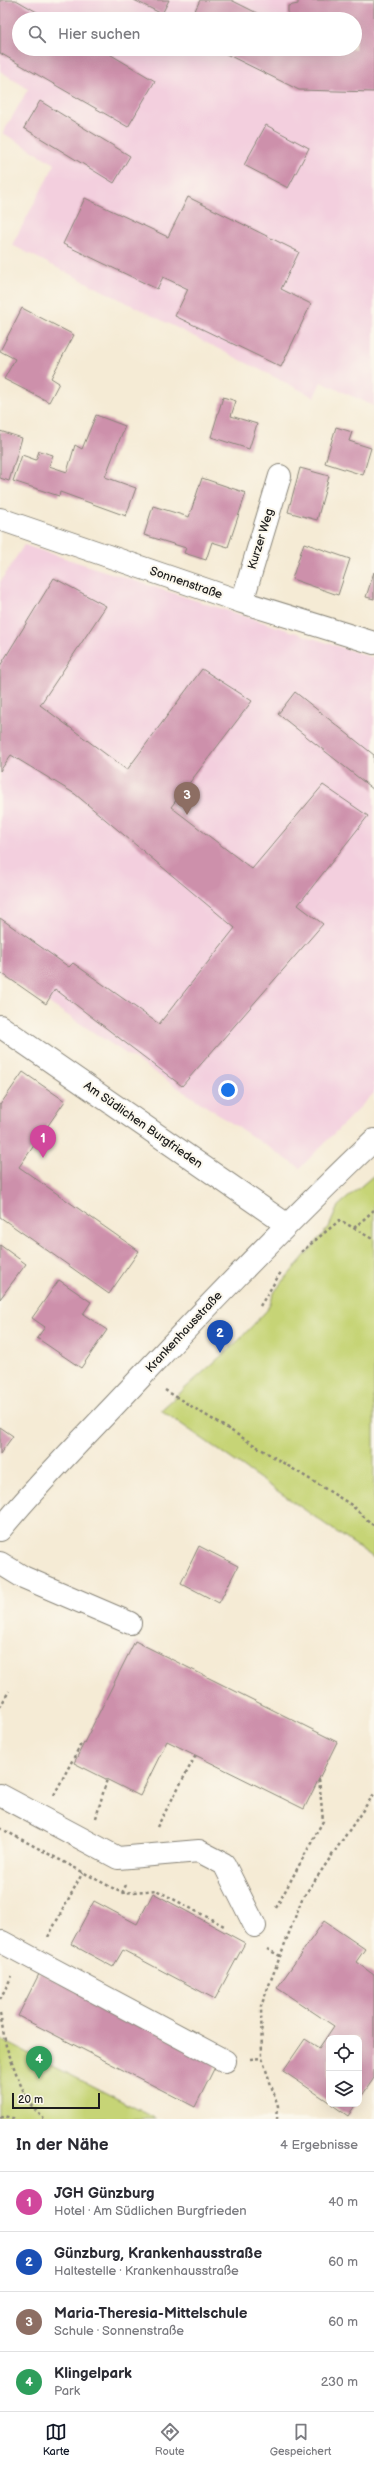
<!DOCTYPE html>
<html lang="de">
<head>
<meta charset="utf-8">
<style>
  :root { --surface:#fff; --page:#f7f7f7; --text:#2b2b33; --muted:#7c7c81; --line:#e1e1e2; --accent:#111827 }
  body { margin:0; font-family:"Balsamiq Sans",sans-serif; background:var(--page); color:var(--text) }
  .controls { position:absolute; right:12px; bottom:12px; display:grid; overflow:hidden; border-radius:8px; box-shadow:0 4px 16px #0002 }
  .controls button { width:36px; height:36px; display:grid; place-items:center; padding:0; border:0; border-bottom:1px solid var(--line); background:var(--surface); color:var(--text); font:20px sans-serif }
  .scale { position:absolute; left:12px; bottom:10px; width:88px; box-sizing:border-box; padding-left:4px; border:2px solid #1c1c1c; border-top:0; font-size:11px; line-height:14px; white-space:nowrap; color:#1c1c1c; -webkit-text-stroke:3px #fbf7ec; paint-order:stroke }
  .you { position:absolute; left:228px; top:1090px; width:14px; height:14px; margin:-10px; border:3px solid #fff; border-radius:50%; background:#1a73e8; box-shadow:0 0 0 6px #1a73e833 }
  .badge { display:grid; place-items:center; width:26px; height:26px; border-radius:50%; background:var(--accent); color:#fff; font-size:13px; font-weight:700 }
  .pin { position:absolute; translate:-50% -33px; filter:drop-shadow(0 1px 2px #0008) }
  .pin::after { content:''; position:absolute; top:21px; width:14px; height:12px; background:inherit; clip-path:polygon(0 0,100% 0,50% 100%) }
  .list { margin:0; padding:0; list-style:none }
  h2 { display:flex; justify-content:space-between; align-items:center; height:52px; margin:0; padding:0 16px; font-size:17px }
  h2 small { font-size:13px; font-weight:400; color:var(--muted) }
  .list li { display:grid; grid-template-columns:26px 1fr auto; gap:12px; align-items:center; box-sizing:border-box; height:60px; padding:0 16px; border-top:1px solid var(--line) }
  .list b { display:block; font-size:15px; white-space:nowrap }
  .list p { margin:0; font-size:13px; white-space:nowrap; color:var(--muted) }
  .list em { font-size:13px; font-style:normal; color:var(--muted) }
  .icon { flex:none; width:22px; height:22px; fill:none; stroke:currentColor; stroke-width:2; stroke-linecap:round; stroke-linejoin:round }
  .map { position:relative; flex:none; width:374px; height:2119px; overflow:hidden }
  .search { position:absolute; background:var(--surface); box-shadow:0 4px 16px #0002; left:12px; right:12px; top:12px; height:44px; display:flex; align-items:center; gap:10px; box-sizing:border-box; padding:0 14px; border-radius:22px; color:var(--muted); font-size:15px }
  .sheet { height:292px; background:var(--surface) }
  nav { display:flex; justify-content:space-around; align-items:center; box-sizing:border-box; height:56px; border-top:1px solid var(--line); background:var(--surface); font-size:11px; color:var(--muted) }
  nav a { display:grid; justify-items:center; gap:2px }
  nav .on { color:var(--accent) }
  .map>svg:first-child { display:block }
</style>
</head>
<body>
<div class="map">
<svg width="374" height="2119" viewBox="0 0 374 2119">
  <rect width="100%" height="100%" fill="#fbf7ec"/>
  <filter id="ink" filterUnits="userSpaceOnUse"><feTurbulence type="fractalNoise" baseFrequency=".025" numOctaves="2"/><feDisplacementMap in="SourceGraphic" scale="8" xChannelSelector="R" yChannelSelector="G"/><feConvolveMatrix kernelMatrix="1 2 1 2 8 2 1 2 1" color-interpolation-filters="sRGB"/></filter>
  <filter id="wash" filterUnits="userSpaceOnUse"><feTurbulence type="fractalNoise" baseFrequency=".012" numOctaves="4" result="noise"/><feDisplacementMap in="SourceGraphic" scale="16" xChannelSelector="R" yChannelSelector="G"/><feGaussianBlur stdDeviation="0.9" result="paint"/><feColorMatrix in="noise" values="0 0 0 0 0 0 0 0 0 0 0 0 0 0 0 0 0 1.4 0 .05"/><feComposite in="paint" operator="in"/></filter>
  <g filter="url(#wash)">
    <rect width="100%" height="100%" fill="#f5ebd5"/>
    <path fill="#f3cfde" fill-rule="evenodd" d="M0 0H374V406L321 382 314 397 12 245 55 164 3 133 28 89 0 71ZM19 19H355V49H19Z
      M24 545 374 658V1093L300 1168 0 971V582Z"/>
    <path fill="#c6d476" stroke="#717849" d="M374 1175V1558L161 1410 239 1340 267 1310 275 1291 329 1227 338 1206Z
      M0 2039 157 2119H0Z"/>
    <g id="blocks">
      <path fill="#cd90ab" d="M0 0H16L49 19H19V49H101L155 81 128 127 0 53Z
        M134 0H169L162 14Z
        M200 0H231L269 19H191Z
        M298 0H374V92L299 90 216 49H355V19H288V6L298 4Z
        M40 101 130 156 114 183 24 128Z
        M266 125 309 148 288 188 244 165Z
        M188 197 299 252 281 289 311 304 281 367 175 316 188 289 163 277 157 289 63 244 85 198 168 237Z
        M22 308 74 335 51 378 59 383 49 402 4 379 15 359 0 351Z
        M223 397 236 401 231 416 257 424 249 449 211 437Z
        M96 415 125 426 105 477 136 488 126 516 60 492 59 496 13 481 22 455 36 460 39 451 53 455 49 466 67 472 75 445 82 449Z
        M336 427 352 432 349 441 371 448 363 475 325 463Z
        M0 431 22 438 9 481 0 478Z
        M300 468 329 476 317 520 288 512Z
        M202 478 246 493 228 547 212 542 206 560 184 553 186 548 144 535 153 506 189 517Z
        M304 543 350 559 338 595 292 579Z
        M374 572V599L366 597Z
        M54 578 106 606 40 705 127 770 202 669 252 701 171 807 252 869 323 785 368 816 298 905 323 924 182 1086 55 989 46 1004 0 972V918L69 967 73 963 159 1024 235 928 75 794 11 755 0 771V666Z
        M295 692 374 755V790L278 714Z
        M23 1072 65 1101 19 1167 139 1251 109 1294 0 1217V1105Z
        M0 1245 26 1264 0 1299Z
        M59 1280 91 1302 83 1314 107 1330 81 1368 37 1338 45 1327 32 1318Z
        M0 1427 13 1436 0 1454Z
        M199 1546 238 1566 219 1603 181 1583Z
        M135 1641 337 1742 304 1809 167 1741 140 1796 74 1763Z
        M153 1893 245 1943 215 1999 123 1950 113 1967 71 1944 94 1901 137 1924Z
        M324 1921 365 1949 356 1962 374 1975V2078L359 2100V2038H329V2102L283 2071 305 2039 319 2048 334 2026 277 1988Z
        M40 1972 217 2063 195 2107 18 2016Z
        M331 2104H356L348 2116Z"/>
    </g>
  </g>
  <g filter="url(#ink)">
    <use href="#blocks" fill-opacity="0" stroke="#888478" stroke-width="1"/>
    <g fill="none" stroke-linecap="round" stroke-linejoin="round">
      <g stroke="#888478" stroke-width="24">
        <path id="minor" d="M0 519 242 602 374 643
          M242 602 280 476
          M0 1026 286 1224
          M0 1530C44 1476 94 1428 141 1377 217 1296 294 1216 374 1140
          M0 1563 23 1577 130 1623
          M0 1795 118 1858 199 1851 224 1864 255 1926
          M2 1942 225 2061"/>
      </g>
      <path stroke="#888478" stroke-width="2.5" stroke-dasharray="3 3" stroke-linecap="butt" d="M354 1228 374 1210
        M301 1252 340 1220 374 1240
        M260 1306 281 1272
        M165 1390 350 1504 374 1526
        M0 1707 9 1691
        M54 1795 81 1744
        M96 1818 107 1779
        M157 1827 196 1755
        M0 1828 122 1893 156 1890 226 1927
        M122 1893 127 1883
        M276 1908 323 1821 319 1778
        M48 1937 83 1872
        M267 1949 280 1956
        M0 1999 12 1976
        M0 2014 6 2046 19 2081 29 2103 44 2119
        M250 2059 262 2058
        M0 2118 4 2116 16 2119
        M277 2119 278 2106 262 2058 261 2006 302 1899 374 1794"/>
      <use href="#minor" stroke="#fff" stroke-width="22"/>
    </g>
  </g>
  <g text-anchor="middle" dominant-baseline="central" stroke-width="4" stroke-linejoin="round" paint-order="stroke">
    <g font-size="12" fill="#1c1c1c" stroke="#fbf7ec">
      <text transform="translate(261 539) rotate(-73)">Kurzer Weg</text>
      <text transform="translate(186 583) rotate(19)">Sonnenstraße</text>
      <text transform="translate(143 1125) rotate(35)">Am Südlichen Burgfrieden</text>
      <text transform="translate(184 1332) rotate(-47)">Krankenhausstraße</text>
    </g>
  </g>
</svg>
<div class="controls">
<button><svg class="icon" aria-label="locate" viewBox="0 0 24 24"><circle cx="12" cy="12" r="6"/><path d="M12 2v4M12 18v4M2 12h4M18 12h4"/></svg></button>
<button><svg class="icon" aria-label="layers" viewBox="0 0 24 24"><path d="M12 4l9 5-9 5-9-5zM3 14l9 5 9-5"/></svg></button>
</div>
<div class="scale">20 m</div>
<div class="you"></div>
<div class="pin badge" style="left:43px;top:1158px;background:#d1479c">1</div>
<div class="pin badge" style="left:220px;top:1353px;background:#1a4fb4">2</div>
<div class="pin badge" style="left:187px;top:815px;background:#8d6e63">3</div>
<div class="pin badge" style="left:39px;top:2079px;background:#2e9e5b">4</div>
<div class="search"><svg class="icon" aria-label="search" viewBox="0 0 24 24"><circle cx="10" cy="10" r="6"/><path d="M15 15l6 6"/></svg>Hier suchen</div>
</div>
<section class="sheet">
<h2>In der Nähe<small>4 Ergebnisse</small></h2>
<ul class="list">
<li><span class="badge" style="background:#d1479c">1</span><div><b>JGH Günzburg</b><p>Hotel · Am Südlichen Burgfrieden</p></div><em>40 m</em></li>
<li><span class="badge" style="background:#1a4fb4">2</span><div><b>Günzburg, Krankenhausstraße</b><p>Haltestelle · Krankenhausstraße</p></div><em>60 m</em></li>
<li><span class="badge" style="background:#8d6e63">3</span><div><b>Maria-Theresia-Mittelschule</b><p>Schule · Sonnenstraße</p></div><em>60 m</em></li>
<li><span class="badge" style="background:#2e9e5b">4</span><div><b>Klingelpark</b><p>Park</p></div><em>230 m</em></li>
</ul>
</section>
<nav>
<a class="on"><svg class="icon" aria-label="map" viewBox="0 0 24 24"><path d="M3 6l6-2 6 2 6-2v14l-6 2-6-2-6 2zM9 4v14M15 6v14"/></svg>Karte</a>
<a><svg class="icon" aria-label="directions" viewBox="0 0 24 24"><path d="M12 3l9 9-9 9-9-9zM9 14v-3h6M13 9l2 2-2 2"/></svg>Route</a>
<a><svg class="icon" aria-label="saved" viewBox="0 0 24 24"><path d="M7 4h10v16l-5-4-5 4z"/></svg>Gespeichert</a>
</nav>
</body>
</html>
